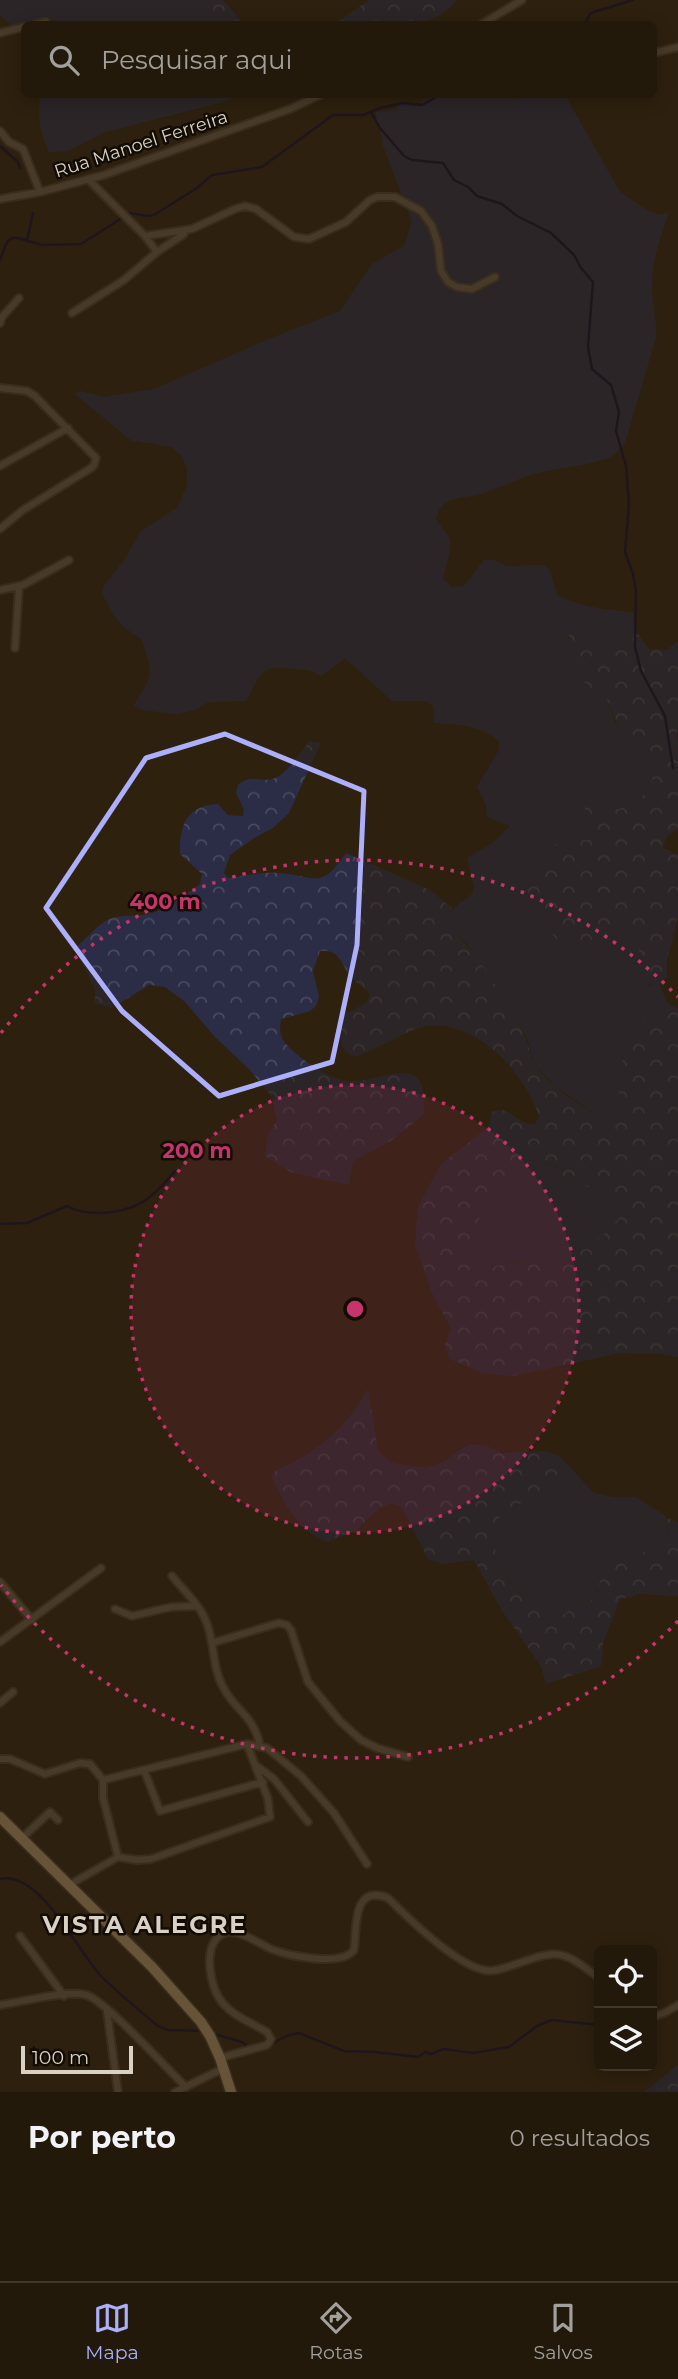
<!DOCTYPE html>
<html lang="pt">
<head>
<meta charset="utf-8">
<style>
  :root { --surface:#22190a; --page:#2e2618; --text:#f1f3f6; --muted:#a2a09c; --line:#3f382b; --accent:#acaffb }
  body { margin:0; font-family:Montserrat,sans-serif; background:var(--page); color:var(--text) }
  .controls { position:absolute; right:21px; bottom:21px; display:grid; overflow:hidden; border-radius:10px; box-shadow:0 4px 18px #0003 }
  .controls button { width:63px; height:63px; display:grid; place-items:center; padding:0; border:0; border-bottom:2px solid var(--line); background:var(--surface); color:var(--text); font:35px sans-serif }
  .scale { position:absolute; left:21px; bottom:18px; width:112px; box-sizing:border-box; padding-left:7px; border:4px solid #dad1c5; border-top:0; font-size:19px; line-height:24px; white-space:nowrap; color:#dad1c5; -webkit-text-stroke:5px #120c05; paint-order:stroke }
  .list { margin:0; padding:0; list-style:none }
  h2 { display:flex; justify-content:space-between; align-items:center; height:91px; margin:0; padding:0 28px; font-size:30px }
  h2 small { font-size:23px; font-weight:400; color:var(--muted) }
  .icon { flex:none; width:38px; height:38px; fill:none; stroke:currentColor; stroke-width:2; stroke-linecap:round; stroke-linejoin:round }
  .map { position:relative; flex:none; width:678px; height:2092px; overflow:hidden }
  .search { position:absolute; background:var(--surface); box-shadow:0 4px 18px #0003; left:21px; right:21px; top:21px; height:77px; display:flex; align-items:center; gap:18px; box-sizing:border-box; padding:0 24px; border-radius:10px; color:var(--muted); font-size:26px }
  .sheet { height:189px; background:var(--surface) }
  nav { display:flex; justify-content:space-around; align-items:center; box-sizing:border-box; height:98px; border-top:2px solid var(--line); background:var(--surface); font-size:19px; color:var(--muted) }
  nav a { display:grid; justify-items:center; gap:4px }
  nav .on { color:var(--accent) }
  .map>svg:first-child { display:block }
</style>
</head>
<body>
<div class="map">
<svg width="678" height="2092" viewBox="0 0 678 2092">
  <defs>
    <pattern id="forest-crowns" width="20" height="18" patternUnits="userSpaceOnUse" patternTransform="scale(1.75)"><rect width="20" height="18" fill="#2b2c45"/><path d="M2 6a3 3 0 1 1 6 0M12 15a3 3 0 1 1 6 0" fill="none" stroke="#494a5e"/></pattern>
  </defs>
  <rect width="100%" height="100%" fill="#2e210e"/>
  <path fill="#2b2c45" d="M0 0H191L219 24H24V34L0 16Z
    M40 95H231V100L105 132 68 151 49 152C39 129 38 119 40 95Z
    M438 95H499L513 99 544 95H565L620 192 648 211 660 215 669 212C661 235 651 262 652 287 652 304 657 319 656 337L625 443C621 446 618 452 614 455 598 465 554 468 534 474 517 479 501 487 484 493 464 500 442 493 436 519L450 539V551L443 579 452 587 464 586 484 560H494L507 566 544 565 550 570 557 595C581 607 606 610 633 612L635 630 599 646 591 639 568 636C574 664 576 683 605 695L615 722 642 748 649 750C658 786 651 794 619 809L598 802 589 817 598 826 595 841 572 840 527 875 520 901 540 918 557 940 579 949 620 932 634 936 639 951 634 969 649 986 660 985 667 1003 641 1021 621 1077 620 1096 614 1116 602 1118 555 1086 535 1065 527 1038 469 946 452 930 449 923 450 915 454 908 472 894 474 888 467 858 494 842 510 826 487 817 486 804 477 787 499 750V742C483 725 456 724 434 723L433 706 425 701H392L345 658 321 676C309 668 308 671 295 669 259 664 261 673 246 701L208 702 195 710 177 714 142 710 134 705C154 674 153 673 141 638 118 626 113 615 102 593L104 586 125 559 140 532 177 508 187 486V468L181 455 171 447 137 441 133 442 75 394 80 391 104 397 154 389 269 339 340 311 372 264 404 246 412 221 382 143C383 132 375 124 376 112L396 109 402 102 413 106Z
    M546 1162C559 1167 558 1173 567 1179 594 1197 613 1174 619 1218 601 1240 581 1258 551 1261 528 1263 507 1259 486 1270 454 1249 488 1194 511 1176 522 1168 533 1165 546 1162Z
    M580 1478 592 1492 612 1497H635L666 1516 668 1541 610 1566 602 1576 594 1599C580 1601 569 1617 556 1619 540 1621 510 1585 504 1572 498 1561 495 1548 490 1536L502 1513 537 1495Z"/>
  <path fill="url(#forest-crowns)" fill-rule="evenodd" d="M191 0H223L244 24H219Z
    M369 0H456C435 34 370 25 335 24Z
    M571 627H580L599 646 635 630 649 649 667 650 678 641V727L676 738 678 742V829L666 837 663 848 678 855V916L667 960V977L660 985C646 986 640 982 634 969L639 951 634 936 620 932 579 949 565 947 557 940 540 918 520 901 527 875 551 856 553 845 572 840H595L598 826 589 817 583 805 587 801 598 802 619 809C650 795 658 786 649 750 622 742 615 718 605 695 600 693 594 691 589 687 575 675 565 646 571 627Z
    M310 741 321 743 289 813 273 828 254 838 230 855 224 873 228 878C244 876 262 872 279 873 316 875 319 892 346 853L430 890 453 909C441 928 466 942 477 957 494 982 510 1008 524 1035 529 1044 530 1056 535 1065 550 1088 580 1104 602 1118L614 1115C624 1083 617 1049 640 1022 647 1014 659 1009 667 1003L678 1009V1357L660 1354 620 1353 513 1376 483 1373 450 1359 445 1345 451 1328 432 1293 415 1244 418 1207 441 1164 485 1130 490 1123 491 1113C509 1102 516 1125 535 1125L539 1116C525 1072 471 1013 419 1028 407 1031 362 1057 355 1056 336 1052 340 1029 343 1015L367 1003 370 994C365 988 357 984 352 978 341 965 340 948 320 951L313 971 319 997 316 1006 310 1011 281 1019C280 1026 279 1033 283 1040 293 1055 330 1080 347 1081 382 1084 431 1046 423 1115L391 1141 353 1161 349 1185 290 1172 265 1156 268 1135 277 1120 272 1097 249 1069 215 1037 185 1002 165 987 149 985 112 1008 95 1003V989L75 948C86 939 97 925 109 919 119 915 131 916 142 915 164 912 183 897 200 884L202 874 180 854C179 827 186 805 218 804L228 815 243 816 244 810 236 793 238 785C253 772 261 784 275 778 288 773 300 752 310 741ZM546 1162C559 1167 558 1172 567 1179 593 1196 614 1176 619 1218 600 1240 581 1257 551 1261 528 1263 508 1260 486 1270 454 1249 488 1193 511 1177 522 1168 532 1165 546 1162Z
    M368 1389 378 1451 392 1463 426 1468 443 1462 469 1444 487 1446 502 1453 545 1451 559 1456 580 1478 537 1495 502 1513 490 1536C495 1547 498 1561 504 1572 513 1591 536 1616 557 1619L576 1606 594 1599 602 1576 610 1566 668 1541 667 1518 678 1522V1596L640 1594 620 1599 603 1643 601 1666 546 1684 541 1666 501 1609 474 1560 442 1564 428 1559 402 1507 391 1503 378 1509 356 1530 328 1542C299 1532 284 1504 272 1477L275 1471C314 1455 348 1427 368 1389Z
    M678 2065V2092H644Z"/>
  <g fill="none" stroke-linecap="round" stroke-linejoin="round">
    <path stroke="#0d092e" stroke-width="2.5" d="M585 24 590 14 594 12 633 0
      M371 112 380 128 404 156 412 160 443 163 454 180 468 187 477 196 502 204 517 216 551 233 574 255 581 268 593 282 588 347 592 369 611 385 619 412 616 431 626 466 629 505 625 552 633 574 636 591 635 647 641 671 665 716 673 768
      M0 146 18 162 20 168
      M27 241 33 213
      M0 260 7 242 12 238H18L42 245 81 244 130 213 147 216 154 215 197 188 212 175 262 167 333 115H363L380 108 403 103 422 105 442 94
      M0 1224 27 1223 67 1206C77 1212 88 1213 100 1213 136 1212 152 1199 175 1171
      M0 1879C40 1870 78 1952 101 1976 119 1994 139 2010 158 2026L168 2030 204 2031
      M211 2033 242 2042 250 2048
      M269 2045 289 2035 299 2033 344 2051 375 2052 418 2057 425 2052 431 2054 444 2049 473 2053 509 2047 537 2026 552 2020 599 2025"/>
    <g stroke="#4a3d2b" stroke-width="10">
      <path id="minor" d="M36 24 46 22
        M482 24 522 0
        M0 33 24 27
        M654 53 678 47
        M0 131 9 142 23 149 40 192
        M0 199 40 192 104 175 290 109 322 94
        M145 236 192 229 235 209 245 206 256 209 294 237 309 239 346 222 370 200 377 197H395L421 211 432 226 438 244 441 271 448 282 457 287 472 289 495 277
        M157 252 184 234
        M72 313 124 280 157 252 145 236 88 179
        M0 323 2 317 19 298
        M0 388 27 391 35 396 96 458 94 465 91 468 23 510 0 529
        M0 466 68 428
        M0 590 23 585 69 560
        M15 648 19 586
        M172 1576C184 1591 201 1606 207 1624 215 1645 212 1667 223 1687 236 1712 254 1715 260 1746
        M0 1582 32 1620
        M115 1609 132 1616 171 1607 196 1606
        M0 1642 101 1568
        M212 1643 279 1623 287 1625 291 1630 308 1682 340 1721 361 1740 377 1748 408 1757
        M0 1703 13 1692
        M0 1759H10L45 1774 80 1763 90 1764 103 1780
        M258 1767 274 1779 308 1822
        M144 1770 160 1811 263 1782
        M22 1838 50 1812 58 1820
        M118 1857 103 1798V1780L247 1744 267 1748 301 1776 334 1813 367 1864
        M69 1885 118 1857 137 1860 151 1859 270 1817 268 1799 247 1744
        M20 1936 64 1996
        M0 2005C20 2002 68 1990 86 1995 104 1999 168 2070 186 2087
        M107 2011 118 2092
        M652 2017 664 2013 678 2005
        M220 2058 267 2045 271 2039 267 2032C235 2014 214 2009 210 1968 209 1958 210 1946 217 1938 223 1932 230 1931 237 1933 249 1936 260 1944 271 1949 289 1956 341 1967 354 1950 357 1931 351 1883 388 1898 409 1919 455 1964 484 1970 493 1972 501 1969 510 1966 558 1950 559 1947 599 1978
        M175 2092 224 2068"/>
    </g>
    <g stroke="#4a3d2b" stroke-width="13">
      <path id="primary" d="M0 1817 152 1967 201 2022 210 2036 220 2058 231 2092"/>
    </g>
    <use href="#minor" stroke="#675a49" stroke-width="6"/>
    <use href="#primary" stroke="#ac906c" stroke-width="10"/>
  </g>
  <path d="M0 0H678V2092H0ZM225 734 364 791 357 945 332 1062 219 1096 122 1011 46 908 146 758Z" fill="#2e210e" fill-opacity=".55" fill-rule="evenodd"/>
  <path fill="none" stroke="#acaffb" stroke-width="5" stroke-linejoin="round" d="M225 734 364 791 357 945 332 1062 219 1096 122 1011 46 908 146 758Z"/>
  <circle cx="355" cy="1309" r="224" fill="#c6346b" fill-opacity=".12"/>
  <g fill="none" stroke="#c6346b" stroke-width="3.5" stroke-dasharray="3.5 7">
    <circle cx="355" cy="1309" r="224"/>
    <path d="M678 1621A449 449 0 0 1 1 1585M1 1033A449 449 0 0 1 678 997"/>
  </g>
  <g text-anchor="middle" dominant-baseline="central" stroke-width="5" stroke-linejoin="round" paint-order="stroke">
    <g font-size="18" fill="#dad1c5" stroke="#120c05">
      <text transform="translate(141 144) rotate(-18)">Rua Manoel Ferreira</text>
    </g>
    <g font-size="24" font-weight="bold" letter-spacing="2" fill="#dad1c5" stroke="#120c05">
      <text x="145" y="1924">VISTA ALEGRE</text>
    </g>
  </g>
  <circle cx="355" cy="1309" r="10" fill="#c6346b" stroke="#120c05" stroke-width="3.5"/>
  <g font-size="21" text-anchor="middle" font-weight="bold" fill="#c6346b" stroke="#120c05" stroke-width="5" stroke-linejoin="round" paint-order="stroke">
    <text x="165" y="909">400 m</text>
    <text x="197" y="1158">200 m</text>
  </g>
</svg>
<div class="controls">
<button><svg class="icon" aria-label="locate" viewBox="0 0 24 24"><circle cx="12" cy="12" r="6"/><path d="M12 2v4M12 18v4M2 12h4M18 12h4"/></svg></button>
<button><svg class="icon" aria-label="layers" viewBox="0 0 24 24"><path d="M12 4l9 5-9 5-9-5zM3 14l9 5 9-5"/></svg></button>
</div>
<div class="scale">100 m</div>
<div class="search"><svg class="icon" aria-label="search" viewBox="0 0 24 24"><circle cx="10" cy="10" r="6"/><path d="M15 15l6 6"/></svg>Pesquisar aqui</div>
</div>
<section class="sheet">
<h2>Por perto<small>0 resultados</small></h2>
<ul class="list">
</ul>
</section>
<nav>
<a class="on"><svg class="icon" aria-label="map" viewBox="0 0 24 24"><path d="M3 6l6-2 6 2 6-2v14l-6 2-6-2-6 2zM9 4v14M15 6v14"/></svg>Mapa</a>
<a><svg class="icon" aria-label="directions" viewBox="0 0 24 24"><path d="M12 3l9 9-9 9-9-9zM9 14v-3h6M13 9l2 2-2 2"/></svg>Rotas</a>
<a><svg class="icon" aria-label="saved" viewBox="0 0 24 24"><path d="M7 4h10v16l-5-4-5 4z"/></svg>Salvos</a>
</nav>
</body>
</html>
